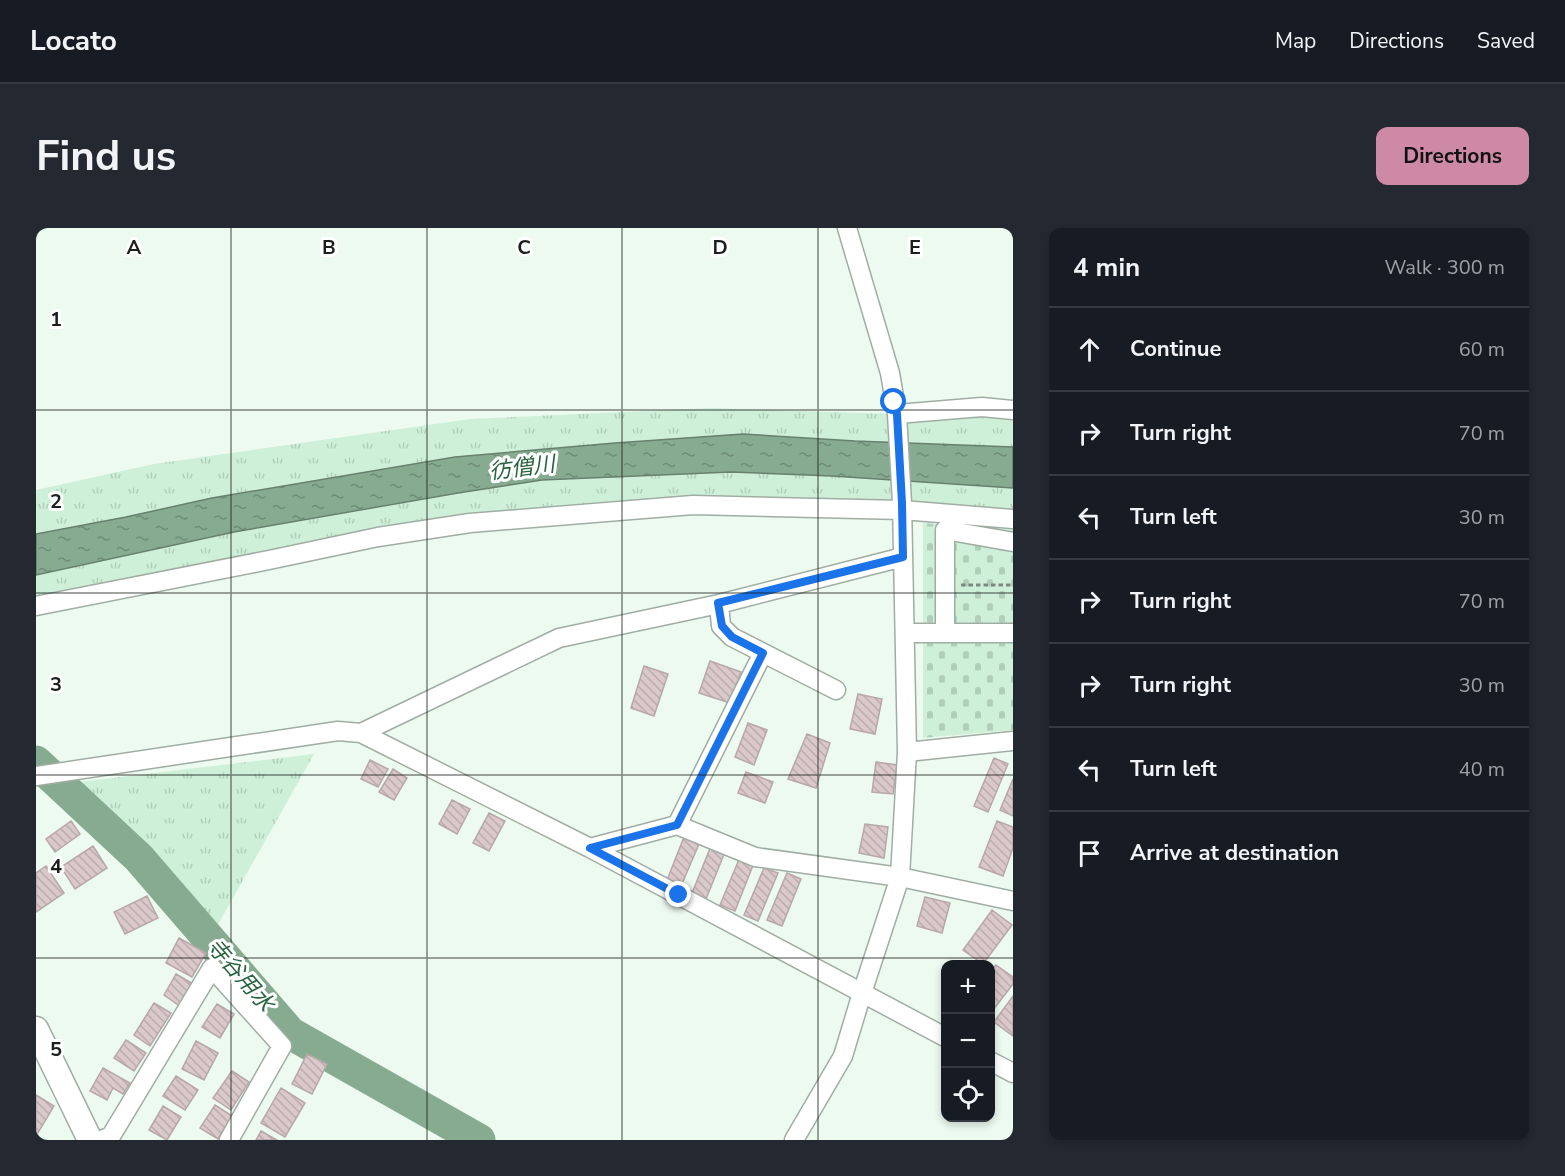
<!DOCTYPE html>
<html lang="en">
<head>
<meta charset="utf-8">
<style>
  :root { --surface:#171b24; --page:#242831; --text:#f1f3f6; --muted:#9ea1a6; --line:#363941; --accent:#ce89a5 }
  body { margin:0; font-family:"Nunito Sans","Noto Sans JP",sans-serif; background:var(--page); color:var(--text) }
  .controls { position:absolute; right:18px; bottom:18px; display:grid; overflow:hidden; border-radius:12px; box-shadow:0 3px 9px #0003 }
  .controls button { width:54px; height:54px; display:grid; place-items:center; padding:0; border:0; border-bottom:2px solid var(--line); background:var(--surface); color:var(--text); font:30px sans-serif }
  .stop { position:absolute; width:18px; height:18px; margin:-14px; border:4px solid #1a73e8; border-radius:50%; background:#fff }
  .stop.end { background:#1a73e8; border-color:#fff; box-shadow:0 2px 6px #0008 }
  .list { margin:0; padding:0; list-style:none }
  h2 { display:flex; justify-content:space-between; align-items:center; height:78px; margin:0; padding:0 24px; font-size:26px }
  h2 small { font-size:20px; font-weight:400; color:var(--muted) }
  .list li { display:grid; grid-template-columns:39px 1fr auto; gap:18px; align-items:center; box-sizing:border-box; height:84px; padding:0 24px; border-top:2px solid var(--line) }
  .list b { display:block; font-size:22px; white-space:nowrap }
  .list em { font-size:20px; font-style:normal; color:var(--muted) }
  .icon { flex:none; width:33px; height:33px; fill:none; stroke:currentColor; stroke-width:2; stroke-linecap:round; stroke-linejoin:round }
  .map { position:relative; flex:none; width:977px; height:912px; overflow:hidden; border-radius:12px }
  header { display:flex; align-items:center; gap:36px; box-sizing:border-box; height:84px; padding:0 30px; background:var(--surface); border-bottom:2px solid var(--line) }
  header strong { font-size:28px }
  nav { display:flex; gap:33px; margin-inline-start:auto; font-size:21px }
  .intro { display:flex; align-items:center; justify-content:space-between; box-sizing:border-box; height:144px; padding:0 36px }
  h1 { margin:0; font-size:42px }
  .button { padding:15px 27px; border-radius:12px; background:var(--accent); color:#111; font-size:21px; font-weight:700 }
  main { display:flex; gap:36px; padding:0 36px }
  aside { flex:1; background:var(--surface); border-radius:12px; box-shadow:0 3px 9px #0003 }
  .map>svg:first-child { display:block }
</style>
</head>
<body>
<header>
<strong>Locato</strong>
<nav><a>Map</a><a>Directions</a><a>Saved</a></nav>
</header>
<div class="intro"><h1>Find us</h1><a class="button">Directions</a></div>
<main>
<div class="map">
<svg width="977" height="912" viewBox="0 0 977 912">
  <defs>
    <pattern id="grass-tufts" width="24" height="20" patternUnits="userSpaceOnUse" patternTransform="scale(1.5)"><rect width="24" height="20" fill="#cef0d8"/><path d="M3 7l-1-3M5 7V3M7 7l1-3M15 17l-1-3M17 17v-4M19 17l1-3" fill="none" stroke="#b0ceb9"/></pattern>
    <pattern id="cemetery-stones" width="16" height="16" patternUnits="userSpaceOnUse" patternTransform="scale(1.5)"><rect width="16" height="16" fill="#cef0d8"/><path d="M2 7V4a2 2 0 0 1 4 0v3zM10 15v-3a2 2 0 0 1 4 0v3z" fill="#b0ceb9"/></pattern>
    <pattern id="water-ripples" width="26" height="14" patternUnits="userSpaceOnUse" patternTransform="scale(1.5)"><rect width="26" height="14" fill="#87ab91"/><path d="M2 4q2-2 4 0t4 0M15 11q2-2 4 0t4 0" fill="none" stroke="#6e8b76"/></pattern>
    <pattern id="building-back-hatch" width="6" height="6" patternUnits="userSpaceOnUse" patternTransform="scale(1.5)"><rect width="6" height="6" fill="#dbc8ca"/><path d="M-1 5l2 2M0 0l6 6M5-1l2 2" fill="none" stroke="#bbacad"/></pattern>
  </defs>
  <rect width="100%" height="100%" fill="#ecfaf0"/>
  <path fill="url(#grass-tufts)" d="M676 180 951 189 977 192V290L696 278 434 295 0 372V262L118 236 434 191Z
    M278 526 179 702 43 554Z"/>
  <path fill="url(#cemetery-stones)" d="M887 295 977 302V502L887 510Z"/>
  <path fill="url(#water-ripples)" stroke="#67816e" stroke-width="1.5" d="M707 206 819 213 977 219V260L796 248 695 244 506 252 422 265 198 304 0 347V306L90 289 176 270 419 229 579 215Z"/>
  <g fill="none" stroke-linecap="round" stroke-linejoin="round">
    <path stroke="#87ab91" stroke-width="33" d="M0 534 103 630 254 805 443 912"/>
  </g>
  <path fill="url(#building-back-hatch)" stroke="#b8a7a9" stroke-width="1.5" d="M674 433 705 444 694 475 663 465Z
    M608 438 632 446 618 488 595 480Z
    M822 466 846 471 839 506 814 501Z
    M712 495 731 502 718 537 699 529Z
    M771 506 794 515 780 560 752 551Z
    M958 530 972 536 952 584 938 578Z
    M334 532 352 541 342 559 325 551Z
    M840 534 861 537 857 566 836 564Z
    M357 541 371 550 358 572 343 564Z
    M710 544 737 554 729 575 702 565Z
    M977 551V588L964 582Z
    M416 572 434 581 421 606 403 596Z
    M453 585 469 593 453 623 437 615Z
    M35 593 44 606 19 624 10 611Z
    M961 593 977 599V620L967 648 943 639Z
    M829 596 852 599 848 630 823 625Z
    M648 609 663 616 645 658 631 652Z
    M57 618 71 640 39 661 25 639Z
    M675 618 689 624 670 671 656 665Z
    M704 629 718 635 699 683 684 677Z
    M10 638 28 665 0 684V645Z
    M728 640 742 645 722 693 708 687Z
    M751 645 765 651 746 698 731 692Z
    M111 668 122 690 89 706 78 684Z
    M889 669 914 675 906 705 881 698Z
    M956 682 976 697 947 736 927 722Z
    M143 710 170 725 156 749 130 735Z
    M960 737 977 749V756L954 786V744Z
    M140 746 159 757 145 779 128 767Z
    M977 768V808L958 794Z
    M118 775 135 785 114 818 98 807Z
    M181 776 198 786 184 810 166 799Z
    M90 812 110 825 98 843 78 830Z
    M160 813 182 825 168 852 146 841Z
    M271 826 291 836 276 866 256 856Z
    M67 840 94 855 87 866 77 860 71 872 54 863Z
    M196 843 213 854 195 882 177 870Z
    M140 848 162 862 149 882 127 868Z
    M245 860 269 875 249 909 225 895Z
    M0 867 18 878 0 908Z
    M179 877 196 888 182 911 164 900Z
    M127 878 145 889 131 912 113 902Z
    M225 903 241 912H220Z"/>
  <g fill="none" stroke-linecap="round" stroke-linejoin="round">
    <g stroke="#a0ada3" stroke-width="21">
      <path id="minor" d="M861 186 946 179 977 182
        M683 376 685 398 696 409 800 462
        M0 378 233 332 342 309 434 295 657 277 866 282 977 291
        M869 405H977
        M909 405V302L977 314
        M325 505 523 410 683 376 867 329
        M871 524 977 513
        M0 548 302 503 325 505 554 620 909 809
        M641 597 727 425
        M554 620 641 597 719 629 864 649 977 673
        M954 833 977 845
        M65 912 75 908 176 740 246 818 193 912
        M758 912 807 828 826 765 864 649 871 524 866 275 861 186 854 145 811 0"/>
    </g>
    <g stroke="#a0ada3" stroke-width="27">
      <path id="major" d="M0 801 54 912"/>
    </g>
    <path stroke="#7e8780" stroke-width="3" stroke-dasharray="4.5 3" stroke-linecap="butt" d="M925 357H977"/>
    <use href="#minor" stroke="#fff" stroke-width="18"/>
    <use href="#major" stroke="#fff" stroke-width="24"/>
  </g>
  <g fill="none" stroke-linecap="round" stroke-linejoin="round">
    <path stroke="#1a73e8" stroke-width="8" d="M643 667 554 620 641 597 727 425 696 409 686 398 682 375 867 329 866 275 861 186 858 174"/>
  </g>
  <path fill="none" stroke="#1b201c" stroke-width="1.5" stroke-opacity="0.55" d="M195 0V912M391 0V912M586 0V912M782 0V912M0 182H977M0 365H977M0 547H977M0 730H977"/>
  <g text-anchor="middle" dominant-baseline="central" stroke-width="6" stroke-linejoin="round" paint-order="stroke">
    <g font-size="22" font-style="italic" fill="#2a633f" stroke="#fff">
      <text transform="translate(486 240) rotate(-7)">彷僧川</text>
      <text transform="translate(204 747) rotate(49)">寺谷用水</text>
    </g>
  </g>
  <g font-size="20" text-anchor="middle" font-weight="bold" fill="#1b201c" stroke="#fff" stroke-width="6" stroke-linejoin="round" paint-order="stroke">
    <text x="98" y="26">A</text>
    <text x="293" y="26">B</text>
    <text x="488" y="26">C</text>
    <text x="684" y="26">D</text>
    <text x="879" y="26">E</text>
    <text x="20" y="98">1</text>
    <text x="20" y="280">2</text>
    <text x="20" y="463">3</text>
    <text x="20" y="645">4</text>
    <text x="20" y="828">5</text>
  </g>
</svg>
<div class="controls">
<button>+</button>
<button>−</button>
<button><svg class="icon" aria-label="locate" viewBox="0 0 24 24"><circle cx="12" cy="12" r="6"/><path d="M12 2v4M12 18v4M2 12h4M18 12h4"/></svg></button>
</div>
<div class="stop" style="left:858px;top:174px"></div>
<div class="stop end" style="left:643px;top:667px"></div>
</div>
<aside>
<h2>4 min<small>Walk · 300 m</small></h2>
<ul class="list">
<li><svg class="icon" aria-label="ahead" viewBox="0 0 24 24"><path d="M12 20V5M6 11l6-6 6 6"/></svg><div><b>Continue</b></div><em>60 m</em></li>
<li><svg class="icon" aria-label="right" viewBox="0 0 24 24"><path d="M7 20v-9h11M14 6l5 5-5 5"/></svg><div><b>Turn right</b></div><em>70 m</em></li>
<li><svg class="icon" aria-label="left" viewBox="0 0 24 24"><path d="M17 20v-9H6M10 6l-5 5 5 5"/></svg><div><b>Turn left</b></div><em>30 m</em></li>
<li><svg class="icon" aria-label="right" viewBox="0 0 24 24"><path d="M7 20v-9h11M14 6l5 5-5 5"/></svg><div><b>Turn right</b></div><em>70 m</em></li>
<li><svg class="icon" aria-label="right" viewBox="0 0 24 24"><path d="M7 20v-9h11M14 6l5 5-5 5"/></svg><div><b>Turn right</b></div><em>30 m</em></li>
<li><svg class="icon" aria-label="left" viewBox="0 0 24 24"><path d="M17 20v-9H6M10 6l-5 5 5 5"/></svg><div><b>Turn left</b></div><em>40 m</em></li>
<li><svg class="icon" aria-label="arrive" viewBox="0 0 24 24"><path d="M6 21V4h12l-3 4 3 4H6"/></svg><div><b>Arrive at destination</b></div></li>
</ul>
</aside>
</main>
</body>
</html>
